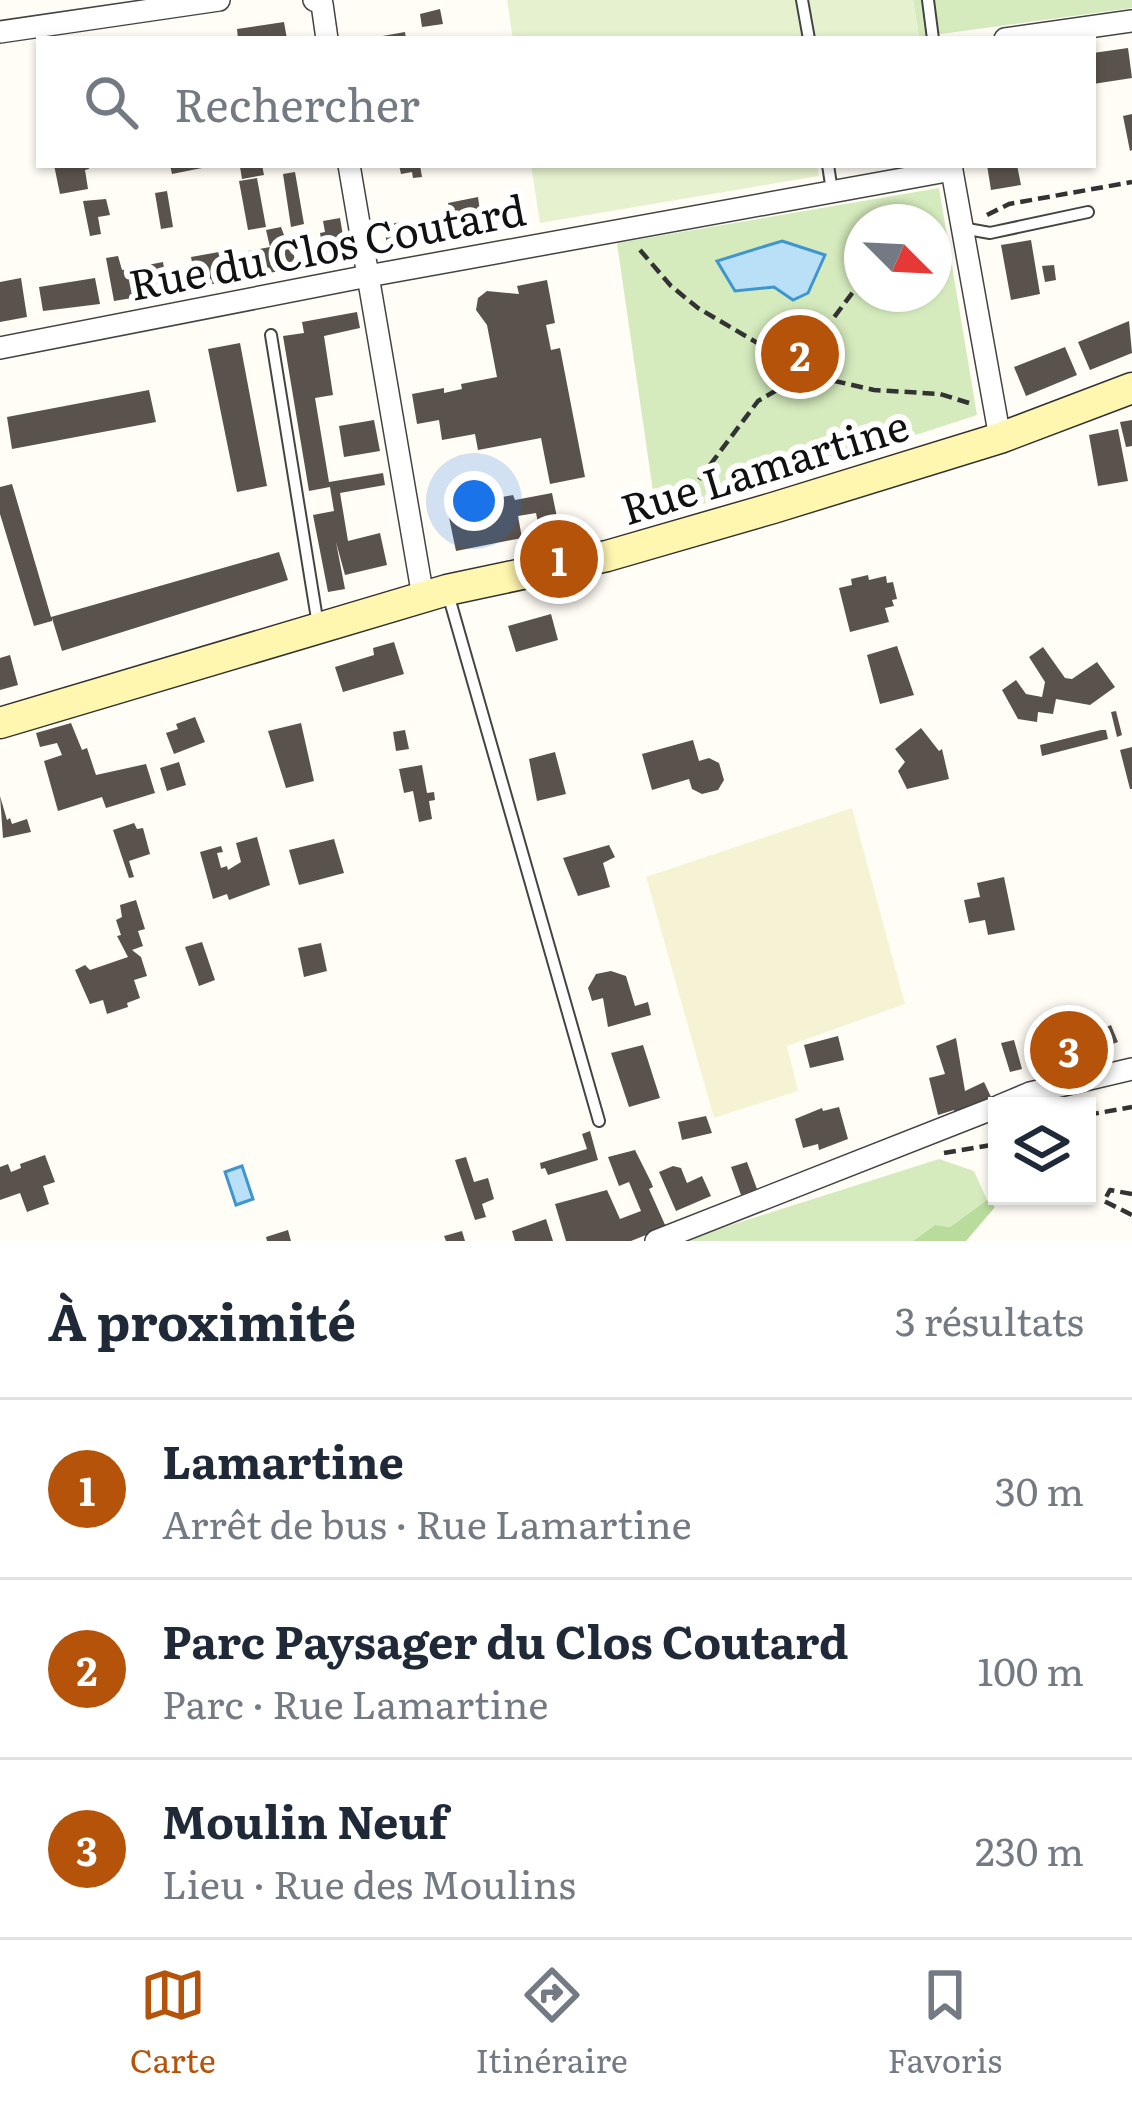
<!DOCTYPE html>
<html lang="fr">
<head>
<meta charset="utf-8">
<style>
  :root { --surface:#fff; --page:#f2f2f3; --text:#1f2937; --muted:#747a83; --line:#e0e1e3; --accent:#b45309 }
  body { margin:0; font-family:Literata,serif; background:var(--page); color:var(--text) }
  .controls { position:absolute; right:36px; bottom:36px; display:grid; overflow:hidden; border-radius:0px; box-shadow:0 3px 9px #0004 }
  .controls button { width:108px; height:108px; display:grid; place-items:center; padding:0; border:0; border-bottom:3px solid var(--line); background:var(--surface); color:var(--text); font:60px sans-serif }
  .compass { position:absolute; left:844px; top:204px; width:108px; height:108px; border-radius:50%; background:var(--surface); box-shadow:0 3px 9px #0004; rotate:114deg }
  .you { position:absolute; left:474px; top:501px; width:42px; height:42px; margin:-30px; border:9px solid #fff; border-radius:50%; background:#1a73e8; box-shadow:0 0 0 18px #1a73e833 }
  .badge { display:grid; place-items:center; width:78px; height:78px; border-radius:50%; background:var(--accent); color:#fff; font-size:39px; font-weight:700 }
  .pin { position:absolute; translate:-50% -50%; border:6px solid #fff; box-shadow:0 3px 12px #0006 }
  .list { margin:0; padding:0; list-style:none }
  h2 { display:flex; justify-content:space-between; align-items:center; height:156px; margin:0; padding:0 48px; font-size:51px }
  h2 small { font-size:39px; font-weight:400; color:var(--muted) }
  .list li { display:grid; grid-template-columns:78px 1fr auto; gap:36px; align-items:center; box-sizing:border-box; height:180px; padding:0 48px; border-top:3px solid var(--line) }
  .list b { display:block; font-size:45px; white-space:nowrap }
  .list p { margin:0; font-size:39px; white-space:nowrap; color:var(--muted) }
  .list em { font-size:39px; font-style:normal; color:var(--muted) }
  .icon { flex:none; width:66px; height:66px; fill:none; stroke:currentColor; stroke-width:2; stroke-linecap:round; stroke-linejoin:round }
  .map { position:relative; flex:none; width:1132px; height:1241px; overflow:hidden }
  .search { position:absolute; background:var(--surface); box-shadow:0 3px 9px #0004; left:36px; right:36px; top:36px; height:132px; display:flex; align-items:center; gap:30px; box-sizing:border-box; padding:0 42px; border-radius:0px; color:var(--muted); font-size:45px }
  .sheet { height:696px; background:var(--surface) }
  nav { display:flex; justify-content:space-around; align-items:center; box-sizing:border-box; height:168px; border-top:3px solid var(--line); background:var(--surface); font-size:33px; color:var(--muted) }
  nav a { display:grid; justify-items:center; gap:6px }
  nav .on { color:var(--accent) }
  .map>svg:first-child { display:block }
</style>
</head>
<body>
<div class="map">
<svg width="1132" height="1241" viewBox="0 0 1132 1241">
  <rect width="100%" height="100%" fill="#fffdf5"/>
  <path fill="#f6f3d4" d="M852 808 905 1004 787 1046 798 1091 714 1118 646 877Z"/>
  <path fill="#d5ebbd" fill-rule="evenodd" d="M913 0H1132V8L919 37Z
    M939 188 977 415 657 519 617 243ZM862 222H934V294H862Z
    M939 1159 974 1171 987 1200 950 1227 935 1225 913 1241H681Z"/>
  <path fill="#b9dc9c" d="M987 1200 995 1207 966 1241H913L935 1225 950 1227Z"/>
  <path fill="#e6f2cf" d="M507 0H913L919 37 513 39Z
    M531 165H817L819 176 540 223Z"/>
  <path fill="#b9e0f7" stroke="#3f96cf" stroke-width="3" d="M782 241 825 255 808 293 793 300 774 287 735 291 717 261Z
    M242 1166 253 1199 236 1205 225 1172Z"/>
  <path fill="#5a524d" d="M440 9 443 24 422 27 420 14Z
    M284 22 287 39H238L237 29Z
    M405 32 406 39H377V37Z
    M1128 48 1132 78 1093 84V53Z
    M1132 114V150L1130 151 1123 116Z
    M54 165H88L89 169 85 170 88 189 60 194Z
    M170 165H207V167L172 174Z
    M252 165H262L264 175 242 179 240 167Z
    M399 165H420L422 177 413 178 412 172 401 174Z
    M987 165H1017L1021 185 991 190Z
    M295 172 304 224 291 227 283 174Z
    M257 178 266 227 248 230 239 181Z
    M167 191 173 227 161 229 155 193Z
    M478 197 480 211 509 205 514 229 455 240 448 203Z
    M106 199 110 215 98 217 101 234 90 236 83 201Z
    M340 218 347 259 325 263 320 233 325 232 323 221Z
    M407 221 413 248 388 252 384 225Z
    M281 227 287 243H292L296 268 252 276 248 251 270 247 266 230Z
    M1031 240 1040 294 1011 300 1001 245Z
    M219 252 224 282 197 287 191 257Z
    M118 256 122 270 163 262 168 292 114 301 106 258Z
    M1054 265 1056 280 1045 282 1042 266Z
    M21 278 27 317 0 322V282Z
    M95 278 100 304 43 311 39 287Z
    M547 280 555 323 546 325 551 350 560 348 585 477 550 484 541 438 478 450 475 434 442 440 439 420 417 424 412 394 444 388V393L462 389 461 384 497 377 487 325 476 310 478 298 487 291 519 294 517 286Z
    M357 312 360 328 324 336 333 395 315 398 329 482 383 473 385 485 340 493 348 541 380 533 387 565 345 575 336 542 345 589 328 592 313 515 334 511 330 487 309 491 283 336 304 333 302 322Z
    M1129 321 1132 353 1090 370 1078 342Z
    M240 343 267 486 237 492 208 349Z
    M1065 347 1077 375 1026 396 1014 367Z
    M149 390 156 422 12 449 7 417Z
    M374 420 380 451 344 457 339 426Z
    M1132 420V446L1126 447 1120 422Z
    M1118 429 1128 481 1098 486 1089 435Z
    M12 484 51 617 279 552 288 580 62 651 52 618V621L34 626 0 514V487Z
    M552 493 561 537 579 534 581 544 544 552 536 513 518 516 522 538 456 551 447 508 513 495 515 500Z
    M868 575 869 580 886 576 887 583 893 582 897 599 892 600 894 606 885 608 889 622 850 632 839 588 852 585 851 579Z
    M551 614 558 640 516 652 508 626Z
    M394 642 404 674 343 692 335 667 374 655 373 648Z
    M897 646 914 695 880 704 867 655Z
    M1043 647 1065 678 1072 679 1097 662 1115 687 1090 705 1056 699 1053 714 1038 712 1037 722 1018 719 1002 690 1016 680 1026 694 1042 697 1045 682 1029 657Z
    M10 655 18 685 0 690V658Z
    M1116 711 1122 735 1117 737 1111 712Z
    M195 717 205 742 174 754 166 733 178 729 176 724Z
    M71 723 82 750 87 748 96 775 146 764 155 793 106 808 102 797 58 811 44 761 62 755 57 743 40 747 36 733Z
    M301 723 314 781 286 788 268 731Z
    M921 728 939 751 942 749 949 779 907 789 898 771 905 762 895 749Z
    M405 730 409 749 396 751 393 732Z
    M1101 730H1106L1108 739 1042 756 1040 745Z
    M693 740 699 761 709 758 719 763 724 780 718 790 702 794 692 789 689 779 652 790 642 754Z
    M1132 747V789H1130L1120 750Z
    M555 752 566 794 537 801 529 759Z
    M179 762 186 785 167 791 160 768Z
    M422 765 427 793 434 792 435 800 429 801 432 819 419 822 413 791 404 793 399 769Z
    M0 796 7 820 10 818 12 824 27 819 31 832 3 838Z
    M134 823 137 829 143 828 150 854 129 861 134 877 129 878 113 830Z
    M257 837 270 885 229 900 227 894 213 899 200 852 221 846 223 852 217 853 221 868 227 866 228 870 241 862 236 843Z
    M334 839 344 873 299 885 289 850Z
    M609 845 615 857 603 863 610 887 578 896 563 858Z
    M1004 877 1015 930 988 935 985 920 969 923 964 900 980 897 977 883Z
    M136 900 145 929 138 931 143 946 132 950 141 957 147 976 134 980 140 998 127 1003 128 1007 107 1014 103 1000 90 1004 75 970 85 965 90 970 128 957 117 936 121 935 116 920 122 917 120 905Z
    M202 942 215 980 199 986 185 947Z
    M321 943 327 971 304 977 298 948Z
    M611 971 626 976 635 1006 648 1002 651 1015 608 1027 603 998 592 1001 588 988 596 974Z
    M1078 1022 1087 1054 1081 1060H1073L1076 1074 1056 1078 1046 1029Z
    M1111 1025 1118 1042 1110 1045 1104 1028Z
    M838 1036 844 1060 810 1068 804 1045Z
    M956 1038 965 1091 984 1082 992 1099 955 1116 954 1110 938 1115 929 1078 945 1074 936 1046Z
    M1014 1040 1022 1069 1010 1072 1001 1043Z
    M643 1045 660 1098 629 1107 611 1053Z
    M839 1107 848 1139 819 1150 818 1144 803 1148 795 1119 822 1108 823 1111Z
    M706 1116 712 1133 682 1140 678 1122Z
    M590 1131 598 1160 548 1175 545 1168 541 1169 540 1163 587 1149 582 1134Z
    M635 1150 651 1182 653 1187 649 1189 666 1227 631 1241H566L555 1204 607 1190 620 1219 641 1211 629 1182 619 1186 608 1157Z
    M45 1155 55 1182 43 1186 49 1204 27 1212 20 1193 0 1200V1167L8 1164 11 1172 21 1168 20 1164Z
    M466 1157 474 1182 488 1178 494 1199 482 1204 486 1217 475 1220 455 1160Z
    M747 1162 757 1189 741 1195 731 1167Z
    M673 1166 681 1168 687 1183 702 1176 711 1196 676 1211 659 1172Z
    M546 1219 553 1241H515L512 1231Z
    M288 1230 291 1241H267L266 1237Z
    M462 1231 465 1241H446L444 1236Z"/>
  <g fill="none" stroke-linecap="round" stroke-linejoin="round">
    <g stroke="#444" stroke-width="14">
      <path id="lane" d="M802 0 809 39
        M928 0 933 39
        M828 165 832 191
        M962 228 990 233 1088 212
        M271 335 318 625
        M448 594 599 1121"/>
    </g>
    <g stroke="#444" stroke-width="24">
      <path id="street" d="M314 0 322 4 327 39
        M0 32 219 0
        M1005 39 1132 21
        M349 165 423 597
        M951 165 1000 438
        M0 348 368 276 952 170
        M999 1106 1030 1093 1132 1069
        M656 1241 997 1107"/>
    </g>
    <g stroke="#333" stroke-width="33">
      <path id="secondary" d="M0 723 447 590 607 556 773 508 1000 438 1132 388"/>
    </g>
    <path stroke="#333" stroke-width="4.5" stroke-dasharray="12 6" stroke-linecap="butt" d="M987 215 1009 204 1132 182
      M640 250 671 286 698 308 783 358 805 356 862 280
      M805 356 813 365V376
      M790 359 784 373 791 384
      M681 509 680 505 758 401 784 386 813 376 874 390 940 394 969 403
      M1087 1115 1132 1107
      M944 1153 997 1144
      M1132 1194 1110 1190 1104 1201 1132 1215"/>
    <use href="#lane" stroke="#fff" stroke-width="10"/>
    <use href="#street" stroke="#fff" stroke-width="21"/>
    <use href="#secondary" stroke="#fff6b0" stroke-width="30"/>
  </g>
  <g text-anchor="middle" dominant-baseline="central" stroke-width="12" stroke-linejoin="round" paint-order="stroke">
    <g font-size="42" fill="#111" stroke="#fff">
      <text transform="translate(327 245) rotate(-11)">Rue du Clos Coutard</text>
      <text transform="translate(764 465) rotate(-17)">Rue Lamartine</text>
    </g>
  </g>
</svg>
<div class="controls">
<button><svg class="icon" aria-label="layers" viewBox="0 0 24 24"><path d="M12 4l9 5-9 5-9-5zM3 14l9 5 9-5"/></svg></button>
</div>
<svg class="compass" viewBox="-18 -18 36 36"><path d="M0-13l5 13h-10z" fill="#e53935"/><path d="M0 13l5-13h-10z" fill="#747a83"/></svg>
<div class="you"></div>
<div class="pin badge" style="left:559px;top:559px">1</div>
<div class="pin badge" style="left:800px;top:354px">2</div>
<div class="pin badge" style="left:1069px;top:1050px">3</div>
<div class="search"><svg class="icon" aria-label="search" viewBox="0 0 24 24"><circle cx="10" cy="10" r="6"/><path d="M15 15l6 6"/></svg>Rechercher</div>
</div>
<section class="sheet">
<h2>À proximité<small>3 résultats</small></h2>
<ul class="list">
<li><span class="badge">1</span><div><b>Lamartine</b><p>Arrêt de bus · Rue Lamartine</p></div><em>30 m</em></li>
<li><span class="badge">2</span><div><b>Parc Paysager du Clos Coutard</b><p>Parc · Rue Lamartine</p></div><em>100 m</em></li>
<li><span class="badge">3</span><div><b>Moulin Neuf</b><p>Lieu · Rue des Moulins</p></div><em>230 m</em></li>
</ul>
</section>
<nav>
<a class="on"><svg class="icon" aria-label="map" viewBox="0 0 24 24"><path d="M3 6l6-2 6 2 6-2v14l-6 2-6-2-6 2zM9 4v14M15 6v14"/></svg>Carte</a>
<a><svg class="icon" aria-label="directions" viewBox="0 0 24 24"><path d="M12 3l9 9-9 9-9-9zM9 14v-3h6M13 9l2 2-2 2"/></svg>Itinéraire</a>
<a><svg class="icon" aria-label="saved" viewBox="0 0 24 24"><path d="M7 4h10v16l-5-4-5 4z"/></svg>Favoris</a>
</nav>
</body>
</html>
